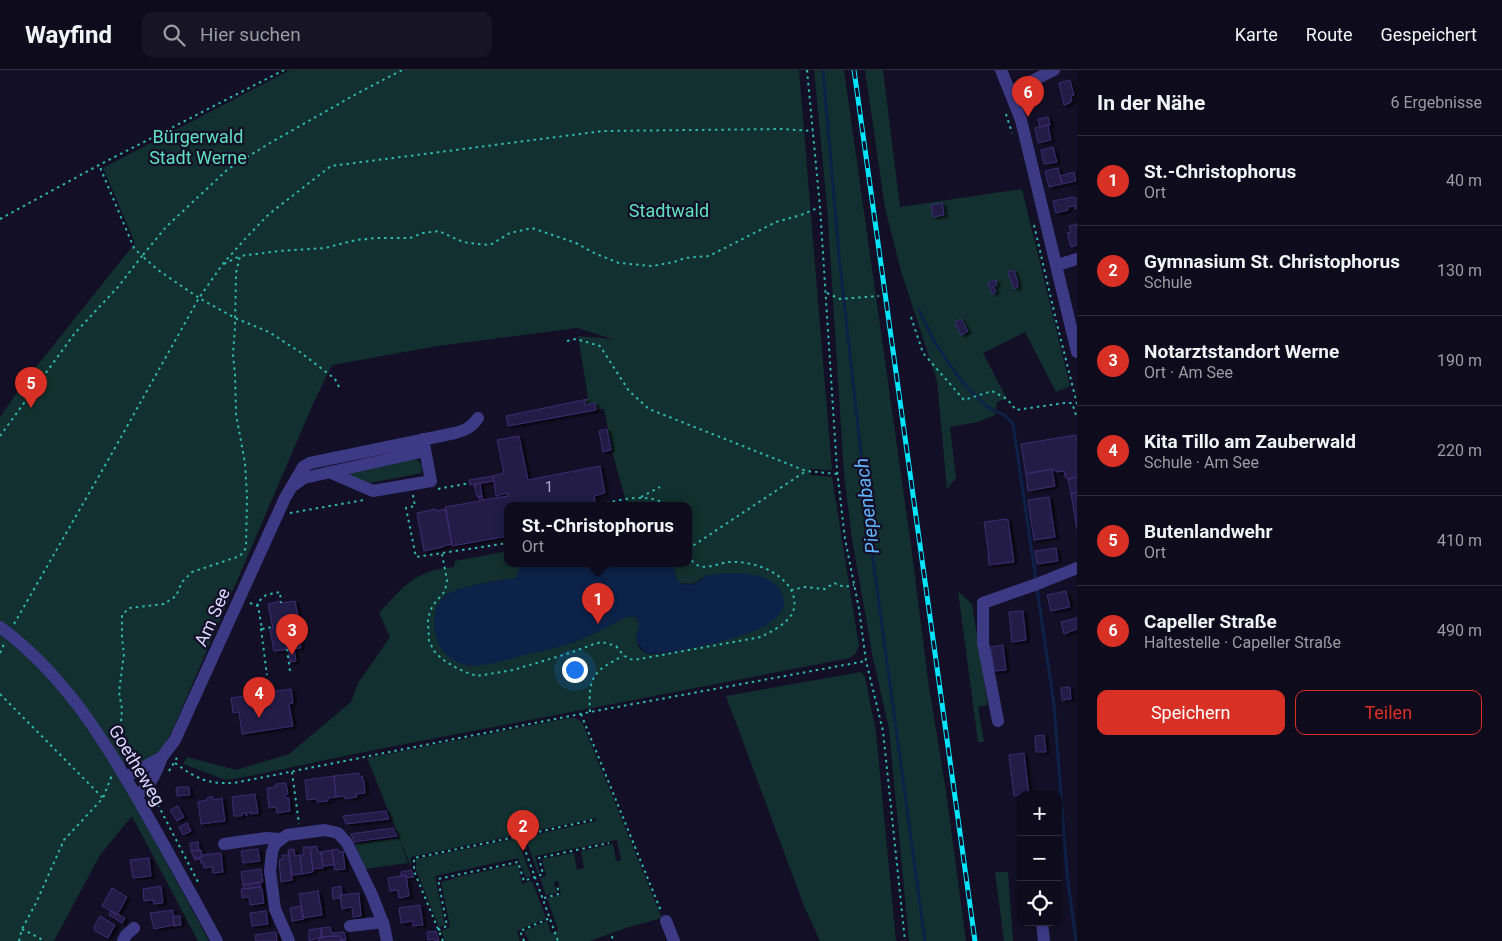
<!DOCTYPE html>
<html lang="de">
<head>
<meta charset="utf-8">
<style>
  :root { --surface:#0e0b1c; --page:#171425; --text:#f1f3f6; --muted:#9b9ba3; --line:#2e2b3b; --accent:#d93025 }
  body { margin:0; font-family:Roboto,sans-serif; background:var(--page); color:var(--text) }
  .controls { position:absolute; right:15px; bottom:15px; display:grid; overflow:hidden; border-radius:10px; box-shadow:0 1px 4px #0004 }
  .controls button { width:45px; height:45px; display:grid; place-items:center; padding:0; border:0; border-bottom:1px solid var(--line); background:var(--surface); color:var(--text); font:25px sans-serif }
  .you { position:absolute; left:574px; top:599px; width:18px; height:18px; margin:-12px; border:4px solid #fff; border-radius:50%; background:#1a73e8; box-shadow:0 0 0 8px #1a73e833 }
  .badge { display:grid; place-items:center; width:32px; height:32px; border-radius:50%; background:var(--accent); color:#fff; font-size:16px; font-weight:700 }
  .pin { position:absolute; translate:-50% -41px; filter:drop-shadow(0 1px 2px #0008) }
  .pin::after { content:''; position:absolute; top:26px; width:18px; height:15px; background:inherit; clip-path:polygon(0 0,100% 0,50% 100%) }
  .popup { position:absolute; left:504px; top:432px; width:188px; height:65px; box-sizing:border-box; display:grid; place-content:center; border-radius:10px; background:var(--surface); filter:drop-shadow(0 1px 4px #0005); font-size:16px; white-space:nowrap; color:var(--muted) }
  .popup b { font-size:19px; color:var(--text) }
  .popup::after { content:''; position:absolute; left:50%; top:100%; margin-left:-10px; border:10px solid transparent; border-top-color:var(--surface) }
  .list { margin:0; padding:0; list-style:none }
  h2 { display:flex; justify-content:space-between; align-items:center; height:65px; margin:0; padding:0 20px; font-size:21px }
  h2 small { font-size:16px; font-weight:400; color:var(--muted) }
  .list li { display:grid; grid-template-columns:32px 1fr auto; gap:15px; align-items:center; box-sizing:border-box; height:90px; padding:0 20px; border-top:1px solid var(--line) }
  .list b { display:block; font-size:19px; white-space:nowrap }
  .list p { margin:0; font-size:16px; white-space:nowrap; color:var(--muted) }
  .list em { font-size:16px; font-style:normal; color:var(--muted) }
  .actions { display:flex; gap:10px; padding:15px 20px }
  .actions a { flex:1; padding:11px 0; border:1px solid var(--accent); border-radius:10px; text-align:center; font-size:18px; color:var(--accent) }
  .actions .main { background:var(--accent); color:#fff }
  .icon { flex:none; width:28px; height:28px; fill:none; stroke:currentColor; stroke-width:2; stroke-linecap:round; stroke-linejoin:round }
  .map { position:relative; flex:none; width:1077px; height:871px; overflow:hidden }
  header { display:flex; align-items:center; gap:30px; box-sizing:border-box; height:70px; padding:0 25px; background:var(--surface); border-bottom:1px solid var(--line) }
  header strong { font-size:24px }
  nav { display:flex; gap:28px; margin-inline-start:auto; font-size:18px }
  .search { width:350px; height:45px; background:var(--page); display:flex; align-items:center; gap:12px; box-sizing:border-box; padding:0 18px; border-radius:10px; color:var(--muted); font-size:19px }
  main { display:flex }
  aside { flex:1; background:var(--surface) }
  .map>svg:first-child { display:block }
</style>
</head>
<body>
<header>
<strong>Wayfind</strong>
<div class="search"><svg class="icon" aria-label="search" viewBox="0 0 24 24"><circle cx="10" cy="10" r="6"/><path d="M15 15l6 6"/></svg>Hier suchen</div>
<nav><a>Karte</a><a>Route</a><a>Gespeichert</a></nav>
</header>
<main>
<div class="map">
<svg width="1077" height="871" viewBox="0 0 1077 871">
  <defs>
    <filter id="shadow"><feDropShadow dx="3.5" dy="2" stdDeviation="1" flood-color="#0009"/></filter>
  </defs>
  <rect width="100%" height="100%" fill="#130f26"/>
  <path fill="#12302f" d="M290 0H799L832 400 811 399 810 405 832 407 859 576 856 583 850 588 364 682 255 705 226 710 183 694 187 687 236 700 289 684 351 632 358 613 390 567 379 543C403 517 415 500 454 497L455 491 508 481V493H521L516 508C494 512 457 515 441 530L459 593 470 596 484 594 572 573 624 548 632 546 636 547 639 552C640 560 635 567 638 575 639 578 643 582 646 583 658 588 717 572 731 568L702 507C696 515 687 515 678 512 674 506 676 499 672 493H688V435H627L613 385 604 339 596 340 594 334 585 335 584 332 588 328 578 266 613 269 577 258 438 276 332 295 314 332 174 657C167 672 158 690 139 692 136 693 131 690 128 689L117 703 144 751 209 871H198L132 746 100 785 54 871H0V347L25 311 135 173 103 98Z
    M814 0H844L911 475 928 610 946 721 966 871H909L889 659 873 588 852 469 844 404 827 136Z
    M865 0H883L900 137 1022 119 1070 316 1056 322 1025 262 983 283 1007 329 997 332 995 345 978 352 950 357 956 408 947 419 937 311 901 201 885 138Z
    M415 389 418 390 422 396 421 403 417 404 370 413 350 406 349 403Z
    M958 521 972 534 988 635 978 637 984 672H978Z
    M861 602 865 607 876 662 896 871H820L804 836 726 626Z
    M568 648H575L582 652 662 848 626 858 590 871H529L524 861 547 851 551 863 558 860 547 828 561 825 558 811 554 812 557 823 546 825 540 808 546 806 542 789 574 783 577 800 584 798 581 781 613 774 616 791H621L617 770 535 786 540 803 538 804 525 767 596 751V748L411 787V797L367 688Z
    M399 768 408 793 365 799 355 774Z
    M517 768 531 806 526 808 518 788 435 806 445 855 439 857 416 800V789Z
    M518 794 522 814 532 811 546 848 517 861 520 871H445L441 861 450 857 441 812 453 809V808Z
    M995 802H1008L1013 871H1004Z"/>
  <path fill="#0c2248" d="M521 493H606L610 498 613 493H672C675 498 674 503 676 508 679 516 692 516 698 512 701 510 703 507 707 505 731 503 773 498 783 526 786 534 783 541 777 547 773 551 767 555 761 558 743 568 666 586 646 583L637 573 636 569 639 557V552L636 547 632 546 624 548C607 557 590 567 572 573 555 579 535 582 517 587 502 591 483 597 468 595 443 592 431 568 435 545 436 537 439 530 446 525 459 516 498 511 516 508Z"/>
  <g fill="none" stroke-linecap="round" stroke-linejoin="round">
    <path stroke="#0c2248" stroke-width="3" d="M823 0 839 186 872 482 925 871
      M919 240 935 273 962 312 986 336C996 344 1003 340 1013 354L1036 510
      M1037 518 1054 635 1067 804 1076 871"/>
  </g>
  <path fill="#241b47" stroke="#3b2d73" filter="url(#shadow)" d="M1070 10 1074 25 1071 26 1072 31 1070 33 1064 35 1059 13Z
    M1048 47 1050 55 1040 57 1038 49Z
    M1048 55 1051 70 1038 73 1035 58Z
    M1053 77 1057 92 1044 94 1041 80Z
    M1058 98 1062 114 1049 117 1045 101Z
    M1074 102 1076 111 1062 114 1060 106Z
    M1073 127V128H1077V138L1075 139V136L1068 137V140L1056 143 1053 131Z
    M942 133 944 145 933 147 931 135Z
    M1077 154V175L1071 177 1067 163 1071 162 1069 156Z
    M1014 200 1018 214 1017 215 1018 217 1014 219 1008 202Z
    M996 210 997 215 993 216 996 222 992 224 988 213Z
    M961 249 968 261 961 265 955 252Z
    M588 329 584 332 585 335 595 333 596 340 508 356 506 346Z
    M607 359 611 380 603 382 599 361Z
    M1076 365 1077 373V407L1068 409 1065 407 1064 401 1057 402 1052 399 1026 404 1021 374Z
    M519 366 528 410 600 396 605 423 594 426 596 435H508V466L452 476 445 437 480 431 479 426H482L483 430 508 426 507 423 496 426 493 406 504 403 497 370Z
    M1052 399 1055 416 1028 421 1026 404Z
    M493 406 494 411 470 415 469 410Z
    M1077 407V422L1071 424 1068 409Z
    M480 413 482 426 477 427 474 415Z
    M1077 422V459L1071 424Z
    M1049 427 1055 467 1034 470 1028 430Z
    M436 439V441L446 439 452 474 443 476V477L424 481 417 443Z
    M1006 449 1008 450 1014 492 989 495 988 486H989L984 452Z
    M1056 478 1058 491 1037 494 1035 481Z
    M1066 521 1070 537 1051 541 1047 525Z
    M281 531V533L295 531 299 552 290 553 291 558 297 557 301 578 274 581 270 560 273 559 268 534Z
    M1023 541 1026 570 1012 572 1009 542Z
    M1077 548V559L1064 564 1061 552Z
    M1003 575 1006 600 994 601 991 577Z
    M294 579 296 591 290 592 289 580Z
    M1070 617 1071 629 1062 630 1061 618Z
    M291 619 293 633 289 634 293 656 242 664 239 642 233 643 231 628Z
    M1044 665 1046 682H1036L1035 666Z
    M1024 683 1029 724 1014 726 1009 685Z
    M359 703V706H362L363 710H364L365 723 356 724 357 727 345 729V726L336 727 334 706Z
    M334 706 336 727 328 728V731L317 732 316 729 307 730 305 710Z
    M286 713 288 724 284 725 285 727 289 728 290 741 277 743 276 737 269 738 267 718 276 717V714Z
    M180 717H189L190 725 177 726 176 718Z
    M255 724 258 743 250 744V742L246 743 247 746 245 743H242V746H234L232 727Z
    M209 727H213L214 730 222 728 225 751 201 754 198 732 207 730V728Z
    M178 736 184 747 177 751 170 740Z
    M386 741 389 749 346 754 343 746Z
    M187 753 191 761 183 765 179 757Z
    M393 758 397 766 354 772 351 764Z
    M198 772 199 780 191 781 190 773Z
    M317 776 318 782H321L323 798 313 799 310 777Z
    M303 777H310L313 802 302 804 300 785H304Z
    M258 779 260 791 243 793 241 781Z
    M294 779 295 786 300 785 302 804 292 805 288 780Z
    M338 779 339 782 343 781 345 799 335 800 332 780Z
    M199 780H201L202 787 194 788 191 781Z
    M332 780 334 795 323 796 321 782Z
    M221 783 223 802 213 803 212 797 204 798 203 792 201 793 200 789 195 790 194 788 202 787 201 785Z
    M282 785H289L292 810 281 812 279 790 283 789Z
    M149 788 151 806 133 808 130 790Z
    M261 799 263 812 243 815 241 802Z
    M411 800 414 807 406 808V805L401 806V802Z
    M406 805 409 826 399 828 398 820 390 821 388 808Z
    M260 812 261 817 244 819 243 815Z
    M161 816 163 833 154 834 153 830 144 831 143 819Z
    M341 816 342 825H340L341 828 333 829 332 818Z
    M261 817V819H262L264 833 250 835 249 827 242 828 241 819Z
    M112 818 127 827 117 845 102 836Z
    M318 820 322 845 303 848 299 823 300 824 318 821Z
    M359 823 361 846 353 847 352 837 342 839 340 825Z
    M420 835 423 855 413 856V851L401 853 399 838Z
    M301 836 304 849 292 851 290 838Z
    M173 840 174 855 154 859 150 843Z
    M111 841 125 848 122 853 109 845Z
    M266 841 268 854 252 856 250 843Z
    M100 846 115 855 108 868 95 861 94 857Z
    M173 846H180L181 855 174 856Z
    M330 857 331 861 334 863 344 862 346 869 341 870V867L339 866 322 867 321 858Z
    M321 858V863L320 865H322V867L309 871V860Z
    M436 861 439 870 437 871H435V869L428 870 427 862Z
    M276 862 277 871H256L255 865Z
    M332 866H339L341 867V870H345V871H318L320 867Z"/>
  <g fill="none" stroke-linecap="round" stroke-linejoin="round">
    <path stroke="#2fb8b0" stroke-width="2" stroke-dasharray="2.5 4" stroke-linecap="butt" d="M807 0 820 137 837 400 845 469 859 539 866 591 883 661 905 871
      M1006 44 1012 63
      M0 149 99 95 284 0
      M1034 155 1056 250 1077 334
      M224 194 240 186
      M827 223 840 229 879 226
      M911 247 923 283 964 330 992 321 1007 329 1016 340 1064 333H1072L1076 345
      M567 271 576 269 600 276 629 321 649 339 806 401 837 404
      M339 317 335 309 300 282 269 262 235 248 199 228 158 200 142 186 166 157 228 99 270 73 358 23 402 0
      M0 366 75 263 118 217 142 186 134 178 99 95
      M438 419 470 413
      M413 425 415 436 406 438 416 487 508 473
      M641 427 660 417
      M601 435V434C621 430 648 422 667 435
      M290 443 364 430
      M688 479 806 401
      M442 484 447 510 445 521 434 534 430 541 428 550 429 571 434 581 442 589 453 596 465 602 477 606 513 600 570 583 594 574 602 572 616 576C622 583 624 588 634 590L761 567C772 561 785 555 792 544 796 536 795 526 790 518 777 499 751 491 729 492 720 493 708 499 699 496 694 494 690 489 688 485
      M791 520 805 517 825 519 834 513 844 517 854 515
      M250 533 258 536 262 559H261L267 605
      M258 536 257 533 266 525 280 522 281 533
      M14 554 111 385 199 228 222 195 244 170 269 144 331 96 603 61 781 59 813 61
      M262 559 273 557
      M287 579 290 601
      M0 583 4 574
      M0 624 103 728
      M590 642C588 607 593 601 623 586
      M581 644 661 841
      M119 675 130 682 134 690
      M119 677 122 639 119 622 124 584 122 568V545L129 538 164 534 176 526 182 512 192 502 240 486 246 478 247 426 245 393 236 344 235 304 233 285 235 257 236 203 240 186 279 181 325 178 356 170 376 168H410L423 163 439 161 458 170 468 173 490 175 510 163 532 158 576 173 596 184 619 193 652 196 674 192 685 188 709 186 776 152 801 145 820 137
      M175 693C197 709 207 714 234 713L590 642 866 591
      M169 701 178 686
      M292 702 299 754
      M156 722V731L198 812
      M520 766 592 750
      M544 828 559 824 557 815
      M22 859 45 871
      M438 860 447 856 438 809 518 792 524 811 543 804 539 788 609 773
      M612 866 613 871
      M19 871 22 859 36 833 64 770 103 728 112 705
      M443 871 414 801V788L520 766 558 871
      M524 871 520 861 550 848"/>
    <path stroke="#3d3a85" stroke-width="12" d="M1001 0 1021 50 1077 282
      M1010 22 1054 0
      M1057 195 1077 189
      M329 402 373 421 431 411 423 369
      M293 416 304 408 425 381
      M0 557C64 604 105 671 143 738 168 782 193 827 217 871
      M998 651 983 573V533L1037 514 1077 498
      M126 707 162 687 175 670 285 428 303 397 310 393 455 363C466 360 472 357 478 348
      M136 726C151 716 156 703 162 687
      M224 774 266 768 280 769
      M666 851 674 871
      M1042 852 1044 871
      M350 856 383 852
      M123 871 126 865 134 858
      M289 871 275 839 270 801 272 782 275 774 287 765 325 760 338 763 347 773 372 825 384 856 387 871"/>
    <g stroke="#00e5ff" stroke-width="5">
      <path id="rail" d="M854 0 975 871"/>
    </g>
    <use href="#rail" stroke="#130f26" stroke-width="3" stroke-dasharray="9" stroke-linecap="butt"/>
  </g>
  <g text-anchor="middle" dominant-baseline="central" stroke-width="4.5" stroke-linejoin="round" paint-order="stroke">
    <g font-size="15" fill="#aca6d1">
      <text x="549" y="417">1</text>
    </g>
    <g font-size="18" fill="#5fe0c0" stroke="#130f26">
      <text x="198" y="66">Bürgerwald<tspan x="198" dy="21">Stadt Werne</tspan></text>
      <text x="669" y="140">Stadtwald</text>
    </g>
    <g font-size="18" fill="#d9d4ff" stroke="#130f26">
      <text transform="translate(212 547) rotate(-66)">Am See</text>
      <text transform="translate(137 695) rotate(59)">Goetheweg</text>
    </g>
    <g font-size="19" font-style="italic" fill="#62b6ff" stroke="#130f26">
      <text transform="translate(867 436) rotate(-97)">Piepenbach</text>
    </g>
  </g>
</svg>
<div class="controls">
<button>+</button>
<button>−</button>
<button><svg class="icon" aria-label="locate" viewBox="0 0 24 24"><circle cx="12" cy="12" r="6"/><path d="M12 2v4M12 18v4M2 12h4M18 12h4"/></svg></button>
</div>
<div class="you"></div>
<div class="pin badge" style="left:598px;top:554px">1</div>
<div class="popup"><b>St.-Christophorus</b>Ort</div>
<div class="pin badge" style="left:523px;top:781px">2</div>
<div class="pin badge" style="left:292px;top:585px">3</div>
<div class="pin badge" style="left:259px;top:648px">4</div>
<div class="pin badge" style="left:31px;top:338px">5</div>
<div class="pin badge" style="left:1028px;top:47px">6</div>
</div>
<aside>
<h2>In der Nähe<small>6 Ergebnisse</small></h2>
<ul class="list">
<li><span class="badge">1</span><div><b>St.-Christophorus</b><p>Ort</p></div><em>40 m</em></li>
<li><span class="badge">2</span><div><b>Gymnasium St. Christophorus</b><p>Schule</p></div><em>130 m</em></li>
<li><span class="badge">3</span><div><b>Notarztstandort Werne</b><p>Ort · Am See</p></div><em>190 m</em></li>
<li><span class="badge">4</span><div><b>Kita Tillo am Zauberwald</b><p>Schule · Am See</p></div><em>220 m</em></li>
<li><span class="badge">5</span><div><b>Butenlandwehr</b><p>Ort</p></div><em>410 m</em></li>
<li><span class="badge">6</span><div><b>Capeller Straße</b><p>Haltestelle · Capeller Straße</p></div><em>490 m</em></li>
</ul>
<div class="actions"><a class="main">Speichern</a><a>Teilen</a></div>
</aside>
</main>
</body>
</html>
